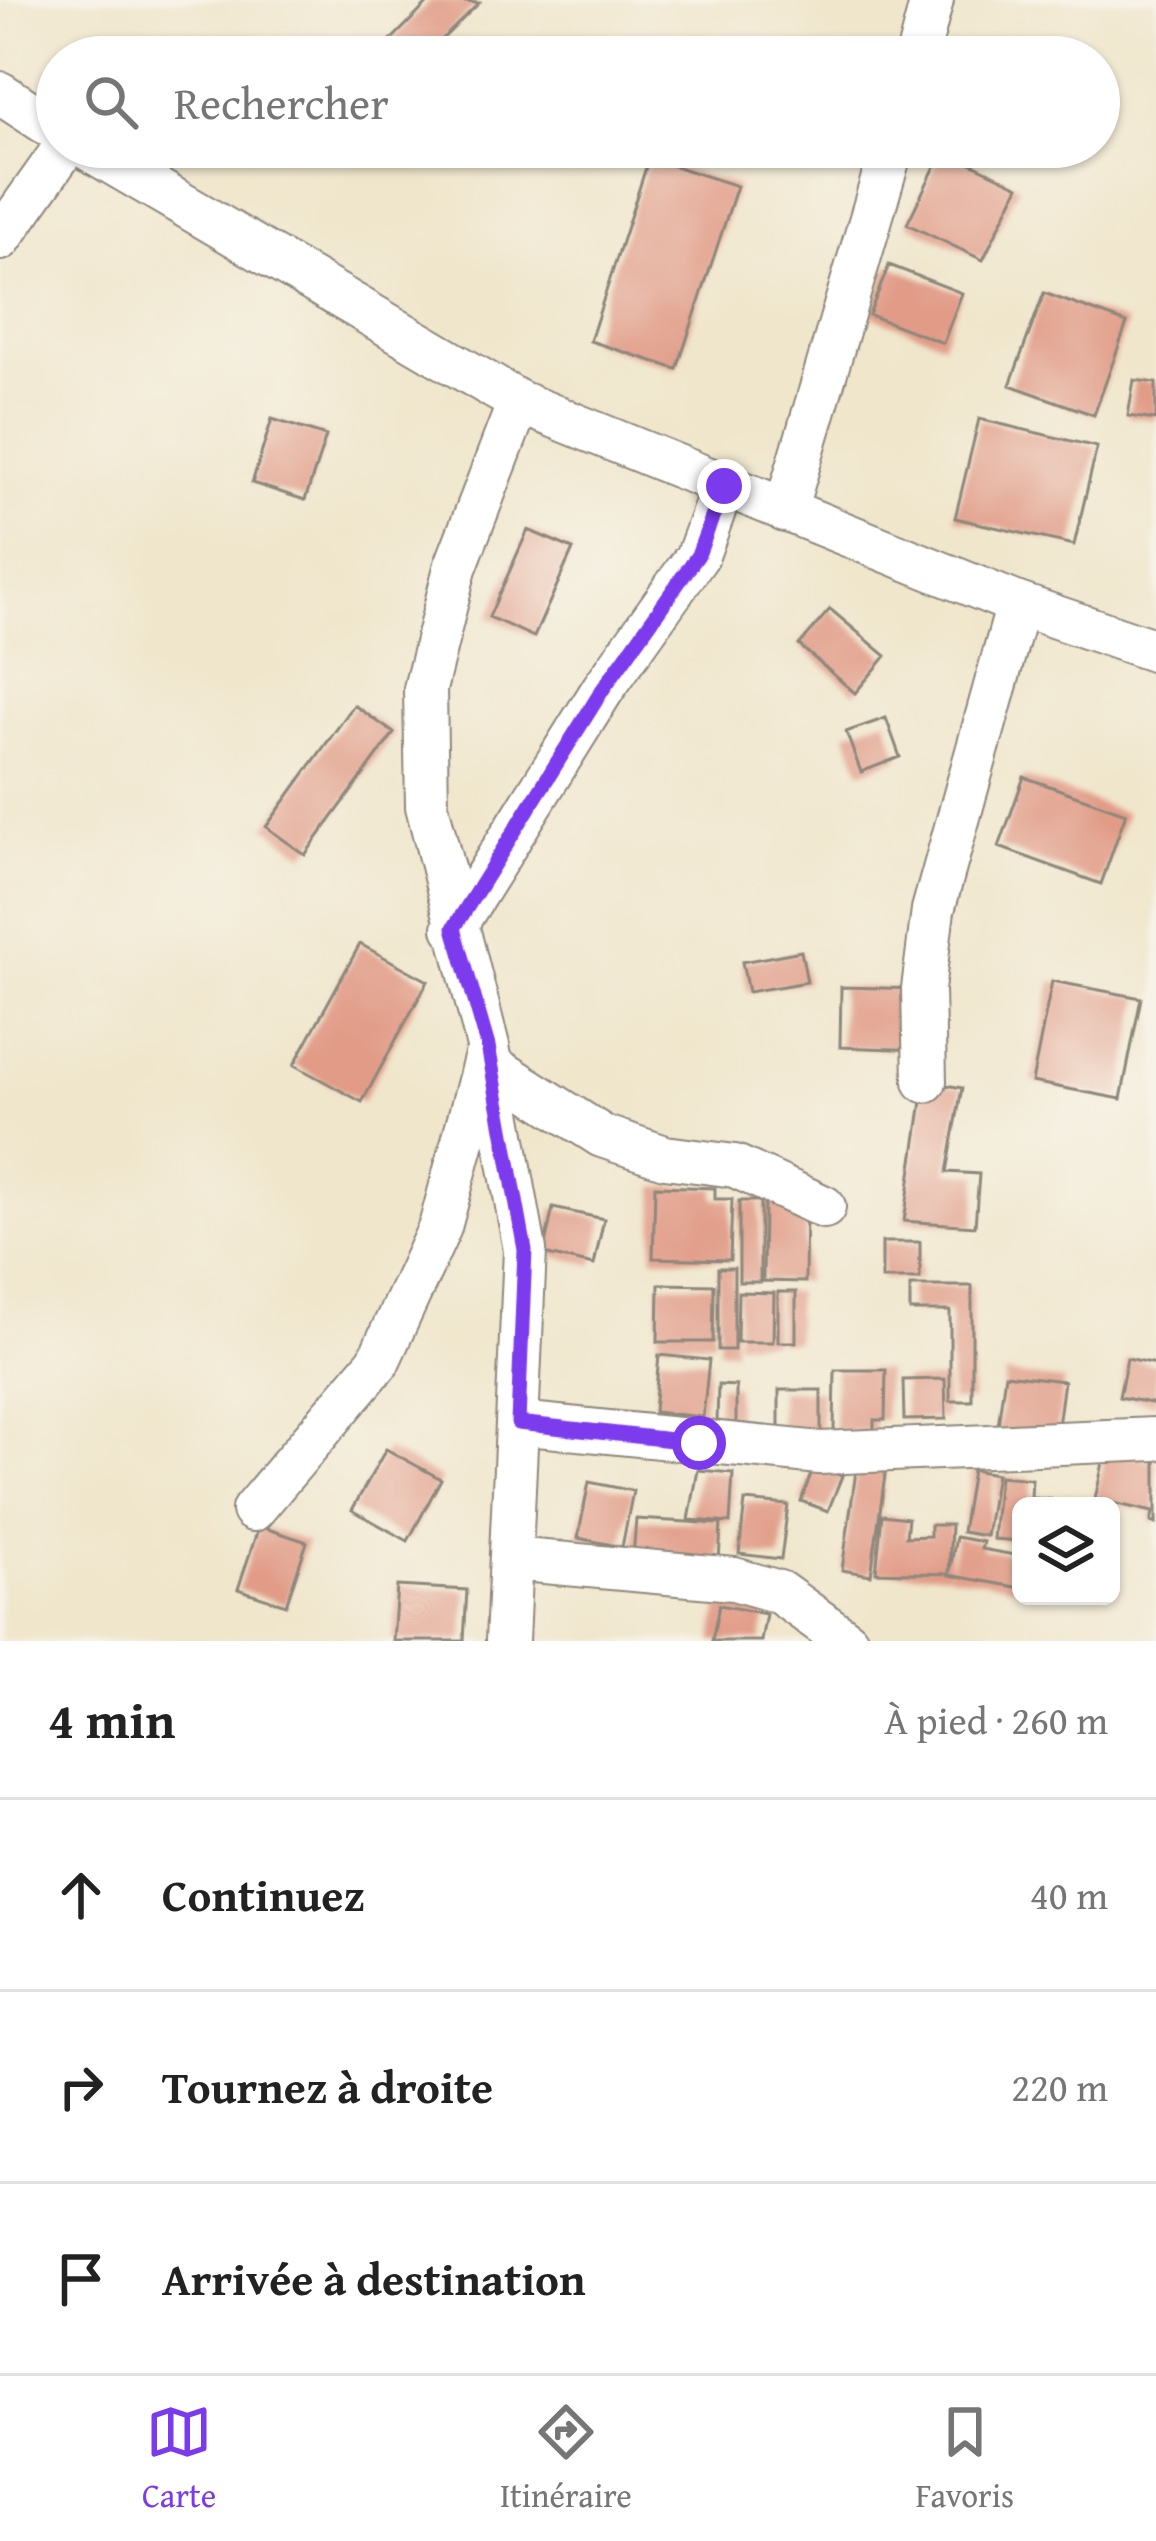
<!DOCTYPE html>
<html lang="fr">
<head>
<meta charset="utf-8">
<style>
  :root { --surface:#fff; --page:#f6f6f6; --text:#222; --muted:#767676; --line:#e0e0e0; --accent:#7c3aed }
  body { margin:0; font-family:"Gentium Book Plus",serif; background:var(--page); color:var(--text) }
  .controls { position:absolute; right:36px; bottom:36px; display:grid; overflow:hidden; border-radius:18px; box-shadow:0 3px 9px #0004 }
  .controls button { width:108px; height:108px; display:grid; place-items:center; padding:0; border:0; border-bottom:3px solid var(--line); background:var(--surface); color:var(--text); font:60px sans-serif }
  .stop { position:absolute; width:36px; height:36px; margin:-27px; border:9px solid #7c3aed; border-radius:50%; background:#fff }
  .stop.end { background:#7c3aed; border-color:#fff; box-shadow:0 3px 12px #0008 }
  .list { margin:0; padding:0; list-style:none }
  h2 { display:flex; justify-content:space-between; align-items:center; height:156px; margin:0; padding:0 48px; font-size:51px }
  h2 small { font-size:39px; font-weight:400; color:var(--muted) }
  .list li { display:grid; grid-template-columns:78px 1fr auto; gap:36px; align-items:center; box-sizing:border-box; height:192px; padding:0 48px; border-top:3px solid var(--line) }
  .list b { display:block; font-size:45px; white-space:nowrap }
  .list em { font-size:39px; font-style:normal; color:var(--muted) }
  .icon { flex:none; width:66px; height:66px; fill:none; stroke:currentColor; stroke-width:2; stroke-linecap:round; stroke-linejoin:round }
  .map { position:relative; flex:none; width:1156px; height:1641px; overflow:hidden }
  .search { position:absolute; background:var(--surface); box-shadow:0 3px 9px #0004; left:36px; right:36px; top:36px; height:132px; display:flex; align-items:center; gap:30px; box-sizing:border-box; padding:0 42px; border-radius:66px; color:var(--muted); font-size:45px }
  .sheet { height:732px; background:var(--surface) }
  nav { display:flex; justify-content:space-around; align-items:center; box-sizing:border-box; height:168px; border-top:3px solid var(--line); background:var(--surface); font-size:33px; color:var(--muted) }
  nav a { display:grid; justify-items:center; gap:6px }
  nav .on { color:var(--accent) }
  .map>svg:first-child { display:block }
</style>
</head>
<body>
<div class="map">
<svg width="1156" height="1641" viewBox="0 0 1156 1641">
  <rect width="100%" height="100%" fill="#f7f3e8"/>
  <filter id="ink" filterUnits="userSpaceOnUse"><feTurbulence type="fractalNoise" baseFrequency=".00833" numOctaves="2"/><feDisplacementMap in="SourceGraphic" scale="24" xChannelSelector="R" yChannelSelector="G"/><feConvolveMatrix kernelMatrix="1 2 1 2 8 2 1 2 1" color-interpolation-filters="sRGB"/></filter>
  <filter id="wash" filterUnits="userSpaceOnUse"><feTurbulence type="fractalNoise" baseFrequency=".004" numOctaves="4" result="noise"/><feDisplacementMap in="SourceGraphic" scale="48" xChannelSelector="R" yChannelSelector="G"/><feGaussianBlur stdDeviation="2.7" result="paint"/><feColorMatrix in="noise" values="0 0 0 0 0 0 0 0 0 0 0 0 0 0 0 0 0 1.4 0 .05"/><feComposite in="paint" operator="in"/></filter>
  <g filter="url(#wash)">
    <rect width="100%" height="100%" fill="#f0e6cc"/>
    <g id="blocks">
      <path fill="#e19b87" d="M431 0 479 3 424 57H374Z
        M943 150 1019 186 983 260 907 224Z
        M649 158 737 186 677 369 590 341Z
        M889 265 962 293 943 343 869 315Z
        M1044 293 1127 323 1094 415 1010 385Z
        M1134 380 1156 383V420L1128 416Z
        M272 419 326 436 305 500 252 483Z
        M979 419 1097 447 1074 545 955 518Z
        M528 530 573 549 534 637 489 617Z
        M830 609 886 656 855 693 799 645Z
        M354 705 394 733 305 855 266 827Z
        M886 718 900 757 861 772 846 732Z
        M1024 777 1126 813 1101 884 999 847Z
        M360 944 428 981 362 1102 294 1065Z
        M801 951 807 982 748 992 742 962Z
        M1052 981 1141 998 1121 1099 1032 1082Z
        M841 987 923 989 921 1050 840 1047Z
        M925 1081 962 1088 947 1172 979 1174 975 1226 904 1221Z
        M655 1186 715 1188V1199H732L730 1260 653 1258Z
        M739 1201H760V1282H739Z
        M764 1202H806L805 1282 763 1281Z
        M553 1208 604 1219 594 1265 543 1254Z
        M882 1242H920V1279H882Z
        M718 1268H734V1350H718Z
        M659 1284 714 1285 713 1342H658Z
        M910 1286H972V1401H950V1311H910Z
        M738 1292 774 1293 773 1342H737Z
        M778 1292H796V1342H778Z
        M659 1355 709 1360 703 1417 654 1412Z
        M1127 1358 1156 1364V1404L1119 1397Z
        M835 1370H886L885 1420H874V1432L834 1431Z
        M1005 1374 1064 1381 1056 1441 997 1433Z
        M945 1379 946 1419 904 1420 903 1380Z
        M718 1385 736 1386V1423H717Z
        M779 1390H821V1432H779Z
        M386 1449 441 1479 408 1541 352 1510Z
        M1106 1449 1156 1461V1524L1151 1522 1153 1512 1095 1499Z
        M858 1457 887 1461 871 1575 842 1570Z
        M814 1466 842 1476 828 1511 801 1501Z
        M698 1470 733 1473 730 1523 689 1520Z
        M972 1470 996 1474 986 1536 962 1532Z
        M999 1476 1032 1479 1031 1498 1051 1499V1506H1021V1541L993 1539Z
        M589 1482 633 1491 622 1547 578 1538Z
        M745 1501 788 1505 781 1559 739 1554Z
        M882 1515 908 1518 906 1537 930 1536V1525H951L949 1574 876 1572Z
        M636 1519 721 1524 719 1563 633 1557Z
        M259 1526 307 1542 286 1605 238 1589Z
        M956 1537 983 1542 981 1549 1021 1556V1588L949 1575Z
        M397 1586 467 1590 464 1641H393Z
        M719 1605 766 1614 761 1641H712Z"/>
    </g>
  </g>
  <g filter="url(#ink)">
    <use href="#blocks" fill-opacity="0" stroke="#8e887c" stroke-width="3"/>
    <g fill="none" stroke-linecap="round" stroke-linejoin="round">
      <g stroke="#8e887c" stroke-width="46">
        <path id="minor" d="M917 57 932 0
          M0 93 57 130
          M85 147 519 402 1018 604 1156 651
          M0 239 65 147
          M785 511 892 147
          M454 928 603 689 698 555 723 486
          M492 1066 602 1136 665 1157 735 1166 824 1207
          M925 1081 923 989 933 910 1018 604
          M518 1423 820 1453 1156 1439
          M253 1510 378 1362 440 1227 485 1059
          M511 1559 734 1579 779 1592 847 1641
          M507 1641 525 1250 488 1046 427 806 425 689 455 568 519 402"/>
      </g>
      <use href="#minor" stroke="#fff" stroke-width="42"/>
    </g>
  </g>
  <g fill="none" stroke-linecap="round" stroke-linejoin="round" filter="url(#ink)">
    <path stroke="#7c3aed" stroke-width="15" d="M699 1443 518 1423 525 1250 488 1046 454 928 603 689 698 555 724 486"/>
  </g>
</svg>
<div class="controls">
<button><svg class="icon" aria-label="layers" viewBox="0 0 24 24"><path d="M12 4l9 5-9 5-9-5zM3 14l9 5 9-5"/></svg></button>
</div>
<div class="stop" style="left:699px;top:1443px"></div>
<div class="stop end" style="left:724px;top:486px"></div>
<div class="search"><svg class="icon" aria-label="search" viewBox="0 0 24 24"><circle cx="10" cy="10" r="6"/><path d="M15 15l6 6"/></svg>Rechercher</div>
</div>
<section class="sheet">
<h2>4 min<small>À pied · 260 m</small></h2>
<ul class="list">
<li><svg class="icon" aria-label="ahead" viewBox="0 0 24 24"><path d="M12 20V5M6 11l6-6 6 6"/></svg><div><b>Continuez</b></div><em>40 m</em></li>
<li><svg class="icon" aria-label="right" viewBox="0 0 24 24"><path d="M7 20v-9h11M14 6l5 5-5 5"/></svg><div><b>Tournez à droite</b></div><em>220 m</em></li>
<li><svg class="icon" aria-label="arrive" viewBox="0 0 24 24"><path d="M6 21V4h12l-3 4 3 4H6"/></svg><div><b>Arrivée à destination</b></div></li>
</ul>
</section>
<nav>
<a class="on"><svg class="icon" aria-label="map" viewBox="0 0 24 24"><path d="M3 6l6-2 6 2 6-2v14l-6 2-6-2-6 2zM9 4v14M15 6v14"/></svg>Carte</a>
<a><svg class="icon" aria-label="directions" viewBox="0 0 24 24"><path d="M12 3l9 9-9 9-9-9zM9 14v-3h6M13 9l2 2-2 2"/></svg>Itinéraire</a>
<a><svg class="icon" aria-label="saved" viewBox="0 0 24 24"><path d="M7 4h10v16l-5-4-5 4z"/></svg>Favoris</a>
</nav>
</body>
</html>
